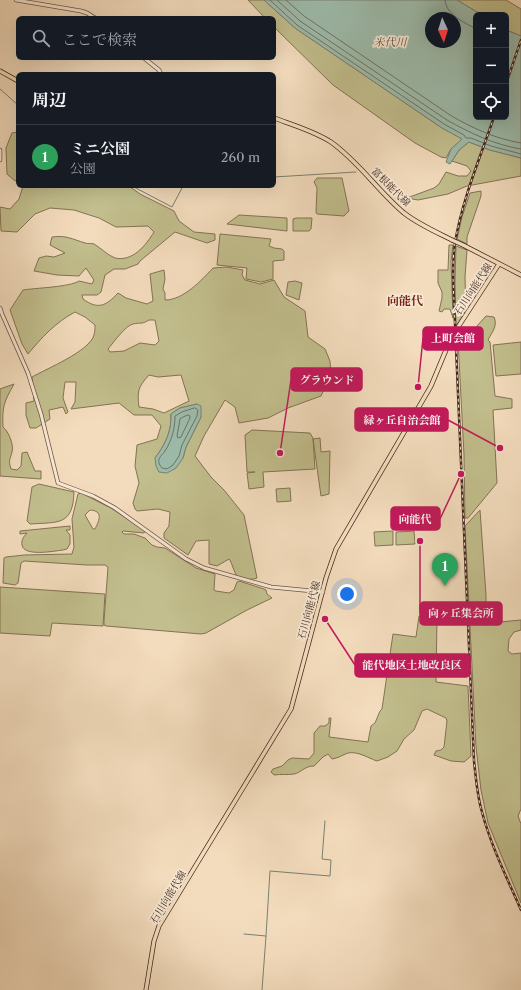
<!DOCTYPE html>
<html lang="ja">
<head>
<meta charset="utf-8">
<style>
  :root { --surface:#171b24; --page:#20242c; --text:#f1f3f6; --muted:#9ea1a6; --line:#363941; --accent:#c59692 }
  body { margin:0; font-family:"Libre Caslon Text","Noto Serif JP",serif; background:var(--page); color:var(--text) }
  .controls { position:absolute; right:12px; top:12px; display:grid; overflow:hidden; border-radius:6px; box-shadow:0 4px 16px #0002 }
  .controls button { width:36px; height:36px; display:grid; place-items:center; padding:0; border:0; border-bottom:1px solid var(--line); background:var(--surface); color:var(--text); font:20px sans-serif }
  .compass { position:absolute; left:425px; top:12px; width:36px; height:36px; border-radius:50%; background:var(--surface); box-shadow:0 4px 16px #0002; rotate:176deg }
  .you { position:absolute; left:347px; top:594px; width:14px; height:14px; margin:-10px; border:3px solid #fff; border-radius:50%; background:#1a73e8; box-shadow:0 0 0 6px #1a73e833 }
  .badge { display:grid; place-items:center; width:26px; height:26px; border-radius:50%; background:var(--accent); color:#fff; font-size:13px; font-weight:700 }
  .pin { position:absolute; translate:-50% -33px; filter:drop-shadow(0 1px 2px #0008) }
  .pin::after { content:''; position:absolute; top:21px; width:14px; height:12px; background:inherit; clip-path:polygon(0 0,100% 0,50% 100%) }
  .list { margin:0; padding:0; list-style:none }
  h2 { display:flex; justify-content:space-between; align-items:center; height:52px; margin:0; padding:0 16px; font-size:17px }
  h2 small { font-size:13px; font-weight:400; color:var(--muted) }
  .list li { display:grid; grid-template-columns:26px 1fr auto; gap:12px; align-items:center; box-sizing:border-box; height:64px; padding:0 16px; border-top:1px solid var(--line) }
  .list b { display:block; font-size:15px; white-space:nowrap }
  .list p { margin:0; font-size:13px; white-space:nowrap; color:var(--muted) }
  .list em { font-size:13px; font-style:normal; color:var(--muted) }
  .icon { flex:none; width:22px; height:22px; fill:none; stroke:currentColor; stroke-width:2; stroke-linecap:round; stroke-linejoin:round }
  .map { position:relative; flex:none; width:521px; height:990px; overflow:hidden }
  .search { position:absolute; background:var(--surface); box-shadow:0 4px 16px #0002; left:16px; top:16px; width:260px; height:44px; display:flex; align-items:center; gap:10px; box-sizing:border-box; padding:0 14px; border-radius:6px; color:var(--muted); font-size:15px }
  .panel { position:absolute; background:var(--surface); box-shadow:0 4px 16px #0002; left:16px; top:72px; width:260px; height:116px; border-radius:6px }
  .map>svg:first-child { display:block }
</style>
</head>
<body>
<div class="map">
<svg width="521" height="990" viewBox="0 0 521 990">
  <rect width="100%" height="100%" fill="#f3dcbd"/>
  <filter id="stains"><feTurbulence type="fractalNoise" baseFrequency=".005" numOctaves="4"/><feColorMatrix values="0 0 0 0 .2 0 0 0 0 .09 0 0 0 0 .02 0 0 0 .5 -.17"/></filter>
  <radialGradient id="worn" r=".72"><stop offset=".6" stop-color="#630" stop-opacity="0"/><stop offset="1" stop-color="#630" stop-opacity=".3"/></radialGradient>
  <path fill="#c2be8d" stroke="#837355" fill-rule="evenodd" d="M248 0H264L295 28 442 128 463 139 451 149 446 158 441 157 415 143 333 85 274 27V18H265Z
    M457 0H506L521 9V36L506 30V15H482Z
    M18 132V182L14 180 7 174 6 148 12 133Z
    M469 142 490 150 521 158V176L467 186 448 194 418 200 407 198 434 188 439 184 446 172 458 176H467L471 171 467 166 452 161 459 150Z
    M317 178H342L349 211 344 216 317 214 316 212 317 188 314 182Z
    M23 186H129L140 194 174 211 179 221 194 232 215 234V240L207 243 175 232 140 261 138 264 125 269H114L105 275 101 292 97 295H82L83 299C98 310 106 306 118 293L126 298 147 304 153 301 150 274 164 270 165 279 163 289 165 293V300C183 300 201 281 213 268L227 267 243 270 242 275 245 280 260 284 274 280 284 297 305 311 308 337 325 349 330 361 331 375 321 396 288 408 268 418 239 423 235 407 225 400 204 436 195 456 211 477 224 490 244 515 257 578C252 580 242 580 237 576 234 572 232 564 230 560L229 559 217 566 209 564V540L196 541 188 555 164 538V533L169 526 170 512 158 509 137 511 135 509 133 503 139 483 135 466 137 445 157 439 161 426 152 415H134L119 403 71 409 75 402 76 382H65L63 398 68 412 66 414 63 407 49 410 50 419 36 428H30L26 415V403L34 401 32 377C46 369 90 351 94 335 95 332 95 328 95 325L85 317 75 312C56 322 41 338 28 354L22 344 10 310 23 290C35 288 70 287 79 281L92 284 94 280 86 268 79 276 57 275 34 271 39 258 46 256 54 257 65 253 50 245 52 237C66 235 72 239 85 243 88 244 91 243 94 244 101 248 107 255 115 258 133 262 146 245 154 232L148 226 116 227 99 218 74 210 50 208 35 214 17 232 1 231 0 207 10 209 19 199ZM149 320H155L159 341 155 345 140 343 124 351 110 352 108 349C113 343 126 325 133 324 141 322 141 325 149 320ZM149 375 158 377 181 375 189 401 164 413 153 409 139 407C137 391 138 387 149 375ZM197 404 201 417 186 447 183 458H155C165 445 172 431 171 414L180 408Z
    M481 191V196L467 237V244L457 239 462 217 470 193Z
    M239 215 287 218V231L227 224Z
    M296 218H312L311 229 309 231H293V219Z
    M220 234 271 239 269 246 274 248 282 249 284 251V260L273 261V279L261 282 246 279 247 268 217 265Z
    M449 245H453L451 261 453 318 450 309H444L442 312 439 311 442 298V292L438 283V270H448Z
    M456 246 467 250 465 277 466 311 456 326 455 281Z
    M295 281 302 283 299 300 286 295 288 282Z
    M486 316 494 317C498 326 492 332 488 340L490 342 495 396 512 399V408L493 410 497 483 468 518H465L464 455 458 340 478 334 477 326Z
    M521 342V374L496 376 493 345Z
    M14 384C4 402 2 406 3 427 9 432 14 445 12 452 10 460 8 460 11 469L17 470 21 466 22 453 27 452 35 471H41V479L0 476V389Z
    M252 430 310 433 313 438 315 469 263 472 264 487 249 489 247 473 255 472H247L245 435Z
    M320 438 321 452 330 451 329 494 321 496 313 439Z
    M39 484 74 492C73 526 58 522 30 524L27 521 32 487Z
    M290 488 291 501 277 502 276 489Z
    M81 493 111 508 145 531 144 533 123 531 122 532 124 534H134L145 538 152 545 157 547 165 548 196 568 215 574 214 590 216 591 229 593 234 590 237 582 239 581 264 589 266 590 267 594 272 598 247 610 206 633 201 634 106 626 104 625V621L108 567 105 565H87L24 561 21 563 18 583 15 585 3 583 4 558 6 557 24 555 72 554 74 547 72 519 78 494ZM90 510C103 511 100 519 95 529H93L85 515Z
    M480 510 486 595V609L500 611V622L521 620V630L514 632 509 639 508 651 512 654 521 653V809L518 816 521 824V903L488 823 481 790 476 747 465 526Z
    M70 526V530H66L70 535V544L67 549 63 550C54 551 24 557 22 545 21 540 24 536 27 533L20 534V531Z
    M393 531V545L375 546 374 532Z
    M414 531 415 544 396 545V532Z
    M0 587 105 594 103 626 52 623 50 636 0 633Z
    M419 616 437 618 436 682 468 686 471 756 464 762 451 761 434 755 436 751 441 750 444 747 447 721 446 718 427 709 422 711 414 730 404 739 397 751 388 757 377 761C368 758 358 751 348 753 342 755 339 758 332 759L328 754 323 757 314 766C304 766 301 773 294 774 288 775 281 774 274 775L271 772 273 769 282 766 288 760 292 758 309 759 314 753V733L320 726H325L329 723V718H331L329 737 368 742 371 726 375 723 380 711 382 709 393 634 416 637Z"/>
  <path fill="#9dbcac" stroke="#798173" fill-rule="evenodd" d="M264 0H457L482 15H476V117H506V30L521 36V158L490 150 469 142 459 150 450 164 446 162 451 149 462 139 442 128 295 28ZM431 18H455V42H431Z
    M197 404 201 406V417L186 447 183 458 176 468 167 473 159 472 156 466 155 458C165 445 172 431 171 414L180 408Z"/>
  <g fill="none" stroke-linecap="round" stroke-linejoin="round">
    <path stroke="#707264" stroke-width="1" d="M270 0 297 25 444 124 464 135 466 138H471L491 146 521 154
      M277 0 300 21 447 120C470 133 495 145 521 149
      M286 0 304 16 450 115C472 128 496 139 521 143
      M445 0C446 15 464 22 476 29
      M195 408 198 410 197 416 182 445 179 456 173 465 167 469 162 468C160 466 158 462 159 459 160 456 164 453 165 451 172 440 175 428 175 416L182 412Z
      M188 415 190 416V418L181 437 178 438 177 436 180 419Z"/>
    <path stroke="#798173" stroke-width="1" d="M0 89 18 105
      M274 177 356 172
      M132 186 172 207 183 186
      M244 934 266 936 262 990
      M266 936 270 871 330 876 331 860 322 859 325 821"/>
    <g stroke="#705545" stroke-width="4.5">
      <path id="minor" d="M16 0 81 11 87 13 95 18
        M144 58 159 70 161 74
        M0 150V160
        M0 308 2 314 28 373 41 414 58 483 93 496 115 508 186 559 204 568 271 587 323 592"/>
    </g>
    <g stroke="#44281d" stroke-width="5">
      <path id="major" d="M0 71 18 81
        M274 118C293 125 314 131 331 142 359 162 378 191 404 213 418 224 436 232 452 240
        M463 245 521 275
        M146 990 154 941 159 926 291 709 326 578 336 549 431 386 451 338 499 264"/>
    </g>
    <use href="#minor" stroke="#f7e8d4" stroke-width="3"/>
    <use href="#major" stroke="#f3dcbd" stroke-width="3.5"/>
    <g stroke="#44281d" stroke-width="2.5">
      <path id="rail" d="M506 84 521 40
        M494 117C480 158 462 200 455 243 452 262 453 282 454 301L474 761C476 778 477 796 482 812 491 846 507 878 521 910"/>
    </g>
    <use href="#rail" stroke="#f7e8d4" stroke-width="1" stroke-dasharray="3" stroke-linecap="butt"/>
    <g stroke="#44281d" stroke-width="5" stroke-linecap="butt">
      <path id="major-bridge" d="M452 240 463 245"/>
    </g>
    <use href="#major-bridge" stroke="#f3dcbd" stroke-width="3.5"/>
  </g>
  <g text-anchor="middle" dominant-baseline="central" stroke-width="3.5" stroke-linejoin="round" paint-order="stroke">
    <g font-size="10" fill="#44281d" stroke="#f7e8d4">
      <text transform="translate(391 187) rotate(45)">富根能代線</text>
      <text transform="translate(473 289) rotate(-57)">石川向能代線</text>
      <text transform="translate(309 610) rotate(-75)">石川向能代線</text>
      <text transform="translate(168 897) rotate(-59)">石川向能代線</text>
    </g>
    <g font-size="11" font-style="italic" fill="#5a4d41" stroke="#f7e8d4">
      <text x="390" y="42">米代川</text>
    </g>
    <g font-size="12" font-weight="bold" fill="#7a1f14" stroke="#f7e8d4">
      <text x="405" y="300">向能代</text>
    </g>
  </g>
  <path fill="none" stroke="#c2185b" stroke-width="1.5" d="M418 387L423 338M280 453L291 380M500 448L448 420M461 474L440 519M420 541L420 613M325 619L355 665"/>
  <g fill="#c2185b" stroke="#f7e8d4" stroke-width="1.5">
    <circle cx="418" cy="387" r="4"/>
    <circle cx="280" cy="453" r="4"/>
    <circle cx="500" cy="448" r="4"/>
    <circle cx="461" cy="474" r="4"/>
    <circle cx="420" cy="541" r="4"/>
    <circle cx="325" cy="619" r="4"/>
  </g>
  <g fill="#c2185b" stroke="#c2185b" stroke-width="1.5">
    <rect x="423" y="327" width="60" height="23" rx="4"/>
    <rect x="291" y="368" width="71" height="23" rx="4"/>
    <rect x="355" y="408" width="93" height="23" rx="4"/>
    <rect x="391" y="507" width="49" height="23" rx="4"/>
    <rect x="420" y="602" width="82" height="23" rx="4"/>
    <rect x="355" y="654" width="115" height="23" rx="4"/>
  </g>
  <g font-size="11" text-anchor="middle" font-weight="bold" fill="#fff">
    <text x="453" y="342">上町会館</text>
    <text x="327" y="384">グラウンド</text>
    <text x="402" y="424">緑ヶ丘自治会館</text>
    <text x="415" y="523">向能代</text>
    <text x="461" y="617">向ヶ丘集会所</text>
    <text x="412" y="669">能代地区土地改良区</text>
  </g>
  <rect width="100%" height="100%" filter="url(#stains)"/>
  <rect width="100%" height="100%" fill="url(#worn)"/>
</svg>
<div class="controls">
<button>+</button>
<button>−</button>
<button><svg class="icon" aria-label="locate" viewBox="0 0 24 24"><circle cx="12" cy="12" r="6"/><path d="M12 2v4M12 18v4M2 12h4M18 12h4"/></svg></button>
</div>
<svg class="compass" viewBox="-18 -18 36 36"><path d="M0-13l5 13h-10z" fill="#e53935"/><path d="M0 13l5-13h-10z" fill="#9ea1a6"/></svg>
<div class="you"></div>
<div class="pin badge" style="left:445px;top:586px;background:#2e9e5b">1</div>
<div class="search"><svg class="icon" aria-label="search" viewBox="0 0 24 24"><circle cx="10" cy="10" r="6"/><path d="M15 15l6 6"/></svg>ここで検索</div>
<section class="panel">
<h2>周辺<small></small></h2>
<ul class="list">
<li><span class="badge" style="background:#2e9e5b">1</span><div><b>ミニ公園</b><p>公園</p></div><em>260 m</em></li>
</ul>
</section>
</div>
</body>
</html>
